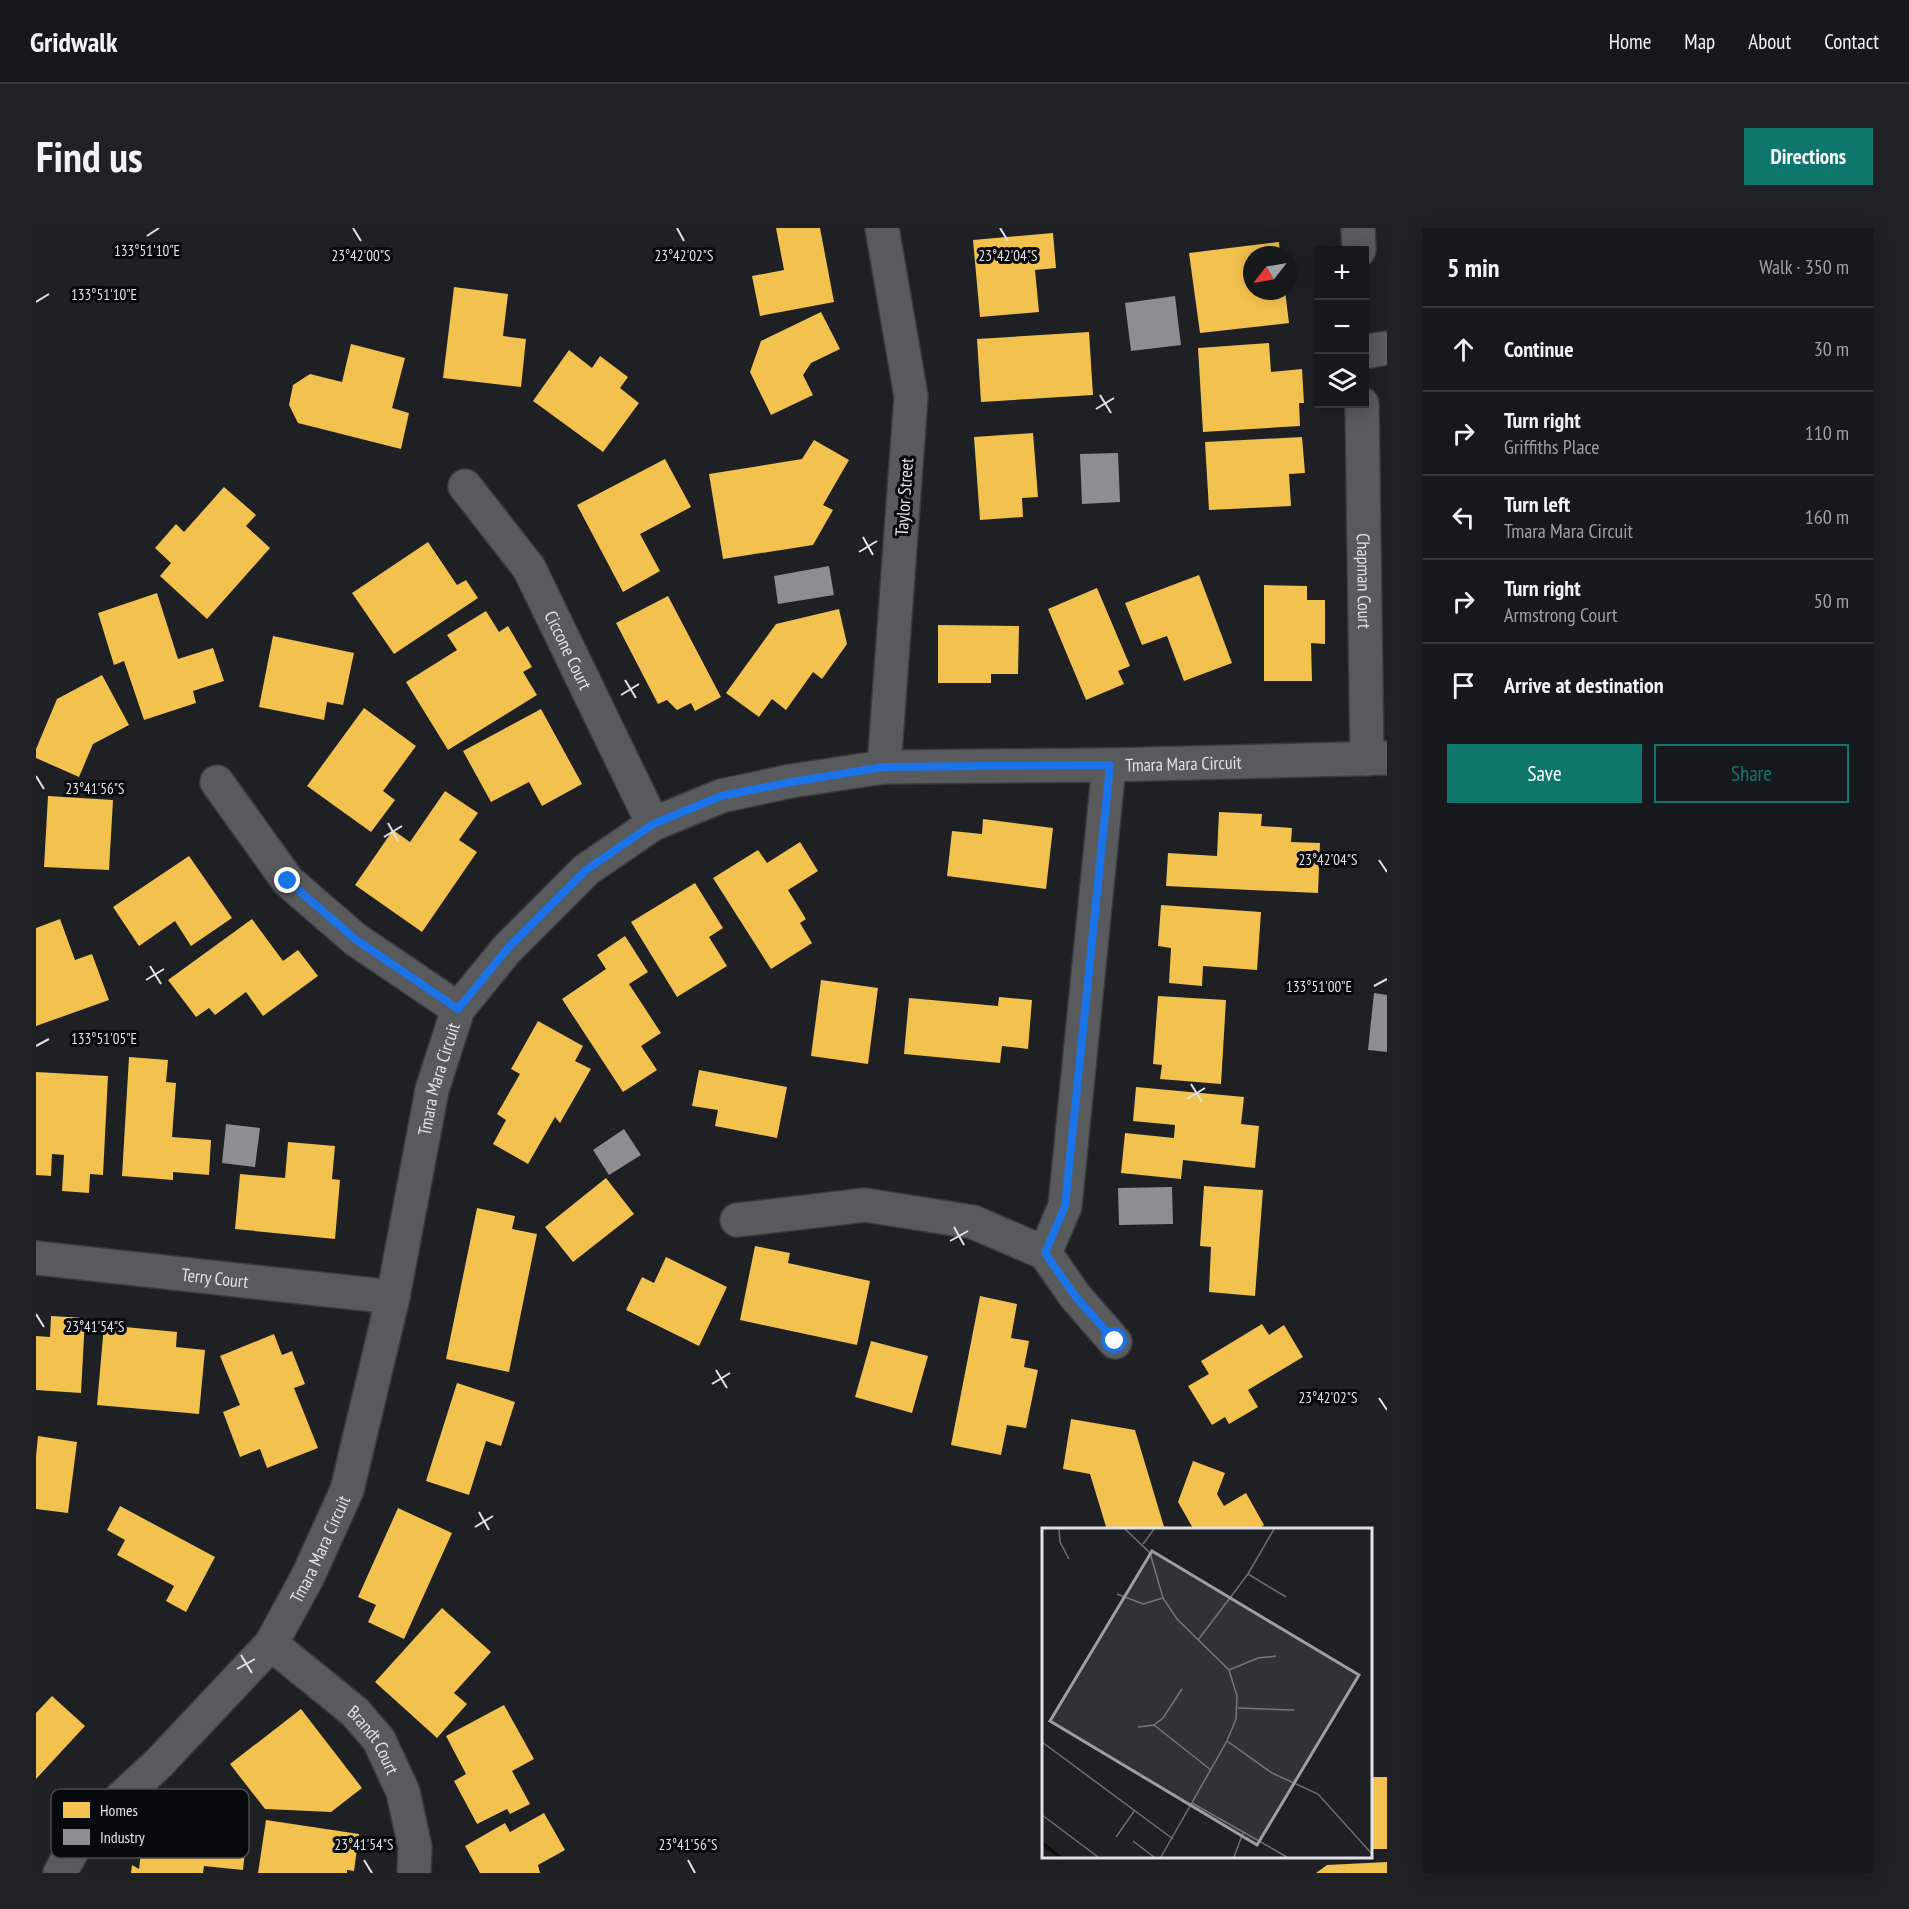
<!DOCTYPE html>
<html lang="en">
<head>
<meta charset="utf-8">
<style>
  :root { --surface:#16181b; --page:#1f2124; --text:#f1f3f6; --muted:#9ea0a3; --line:#35373a; --accent:#0f766e }
  body { margin:0; font-family:"PT Sans Narrow",sans-serif; background:var(--page); color:var(--text) }
  .controls { position:absolute; right:18px; top:18px; display:grid; overflow:hidden; border-radius:0px; box-shadow:0 3px 15px #0003 }
  .controls button { width:54px; height:54px; display:grid; place-items:center; padding:0; border:0; border-bottom:2px solid var(--line); background:var(--surface); color:var(--text); font:30px sans-serif }
  .compass { position:absolute; left:1207px; top:18px; width:54px; height:54px; border-radius:50%; background:var(--surface); box-shadow:0 3px 15px #0003; rotate:239deg }
  .stop { position:absolute; width:18px; height:18px; margin:-14px; border:4px solid #1a73e8; border-radius:50%; background:#fff }
  .stop.end { background:#1a73e8; border-color:#fff; box-shadow:0 2px 6px #0008 }
  .list { margin:0; padding:0; list-style:none }
  h2 { display:flex; justify-content:space-between; align-items:center; height:78px; margin:0; padding:0 24px; font-size:26px }
  h2 small { font-size:20px; font-weight:400; color:var(--muted) }
  .list li { display:grid; grid-template-columns:39px 1fr auto; gap:18px; align-items:center; box-sizing:border-box; height:84px; padding:0 24px; border-top:2px solid var(--line) }
  .list b { display:block; font-size:22px; white-space:nowrap }
  .list p { margin:0; font-size:20px; white-space:nowrap; color:var(--muted) }
  .list em { font-size:20px; font-style:normal; color:var(--muted) }
  .actions { display:flex; gap:12px; padding:18px 24px }
  .actions a { flex:1; padding:14px 0; border:2px solid var(--accent); border-radius:0px; text-align:center; font-size:21px; color:var(--accent) }
  .actions .main { background:var(--accent); color:#fff }
  .icon { flex:none; width:33px; height:33px; fill:none; stroke:currentColor; stroke-width:2; stroke-linecap:round; stroke-linejoin:round }
  .map { position:relative; flex:none; width:1351px; height:1645px; overflow:hidden; border-radius:0px }
  header { display:flex; align-items:center; gap:36px; box-sizing:border-box; height:84px; padding:0 30px; background:var(--surface); border-bottom:2px solid var(--line) }
  header strong { font-size:28px }
  nav { display:flex; gap:33px; margin-inline-start:auto; font-size:21px }
  .intro { display:flex; align-items:center; justify-content:space-between; box-sizing:border-box; height:144px; padding:0 36px }
  h1 { margin:0; font-size:42px }
  .button { padding:15px 27px; border-radius:0px; background:var(--accent); color:#fff; font-size:21px; font-weight:700 }
  main { display:flex; gap:36px; padding:0 36px }
  aside { flex:1; background:var(--surface); border-radius:0px; box-shadow:0 3px 15px #0003 }
  .map>svg:first-child { display:block }
</style>
</head>
<body>
<header>
<strong>Gridwalk</strong>
<nav><a>Home</a><a>Map</a><a>About</a><a>Contact</a></nav>
</header>
<div class="intro"><h1>Find us</h1><a class="button">Directions</a></div>
<main>
<div class="map">
<svg width="1351" height="1645" viewBox="0 0 1351 1645">
  <rect width="100%" height="100%" fill="#1e2024"/>
  <path fill="#f2c14e" d="M740 0H784L798 74 724 88 716 48 748 42Z
    M1017 5 1020 40 999 42 1003 84 944 89 937 12Z
    M1243 14 1244 27H1216V63H1249L1253 95 1164 105 1153 25Z
    M418 59 472 66 467 108 490 111 485 159 407 150Z
    M785 84 804 121 775 135 767 147 777 167 735 187 714 144 725 113Z
    M1053 104 1057 167 945 174 941 111Z
    M1233 115 1235 144 1266 141 1268 175H1263L1264 198 1167 204 1162 120Z
    M315 116 369 130 356 180 373 185 365 221 262 195 253 177 257 157 274 146 306 154Z
    M533 122 556 140 564 128 592 149 584 160 603 175 567 224 497 173Z
    M997 205 1002 269 986 270 987 289 944 292 938 209Z
    M1266 209 1269 245 1253 246 1255 278 1173 282 1169 214Z
    M778 212 813 232 787 277 797 282 777 317 687 331 673 246 766 231Z
    M629 231 655 279 604 306 624 343 587 364 541 277Z
    M188 259 220 287 210 298 234 320 171 391 124 348 135 335 119 320 140 296 148 304Z
    M392 314 421 357 430 352 442 370 358 426 316 365Z
    M1163 347 1196 435 1148 453 1131 408 1106 417 1089 375Z
    M1228 357 1271 358V372H1289V416L1275 415 1276 453H1228Z
    M1061 360 1094 438 1082 443 1088 456 1050 472 1012 381Z
    M121 365 142 431 177 420 188 453 157 463 160 475 108 492 88 433 78 437 62 385Z
    M632 368 685 469 659 483 655 475 641 482 631 472 622 476 580 395Z
    M803 381 811 416 786 451 777 444 750 482 736 471 723 489 690 465 740 396Z
    M450 383 463 404 472 398 496 439 487 444 501 467 412 522 370 454 421 422 411 407Z
    M902 397 983 398 982 446H955V455H902Z
    M237 408 318 425 307 477 291 474 288 492 223 479Z
    M66 447 93 497 57 516 43 549 0 530V521L21 471Z
    M328 480 380 518 347 563 359 572 335 604 271 558Z
    M505 481 546 556 506 578 493 554 455 574 427 523Z
    M409 563 442 585 423 612 441 624 386 704 319 657 357 602 374 614Z
    M12 568 77 572 73 642 8 639Z
    M1183 584 1226 586 1225 598 1256 600 1255 614 1284 615 1282 665 1130 658 1132 625 1181 628Z
    M947 591 1017 600 1010 661 911 648 916 603 946 606Z
    M764 614 782 643 752 662 770 691 764 695 776 715 735 741 677 650 722 622 731 635Z
    M153 628 196 690 155 718 139 693 103 718 77 679Z
    M659 655 687 700 673 709 691 738 641 769 595 694Z
    M1125 677 1225 684 1221 742 1167 738 1166 758 1133 755 1135 720 1122 718Z
    M24 691 39 732 56 726 73 772 0 798V700Z
    M216 691 247 733 262 722 282 748 227 788 210 764 179 787 173 780 160 789 132 752Z
    M589 708 612 744 593 756 625 805 605 818 621 842 587 864 526 771 570 741 561 727Z
    M785 752 842 760 832 836 775 828Z
    M1122 768 1190 772 1185 856 1124 851 1126 837 1117 836Z
    M963 769 996 772 992 821 966 818 964 835 868 826 873 770 962 778Z
    M502 793 547 818 539 833 555 841 524 895 519 889 492 936 457 916 470 892 461 886 484 846 475 841Z
    M93 829 132 832 130 854 140 855 136 909 175 912 173 947 137 944V952L86 948Z
    M663 842 751 859 741 910 679 898 682 882 656 878Z
    M0 844 72 848 67 947 54 946 53 965 26 963 28 927 16 926 15 948 0 947Z
    M1100 859 1208 869 1205 896 1223 898 1219 940 1147 932 1145 951 1085 945 1089 905 1138 910 1139 897 1097 893Z
    M252 914 299 918 296 951 304 952 299 1011 199 1001 204 946 249 950Z
    M570 950 598 986 537 1034 509 999Z
    M1168 958 1227 962 1219 1068 1173 1064 1175 1019 1164 1018Z
    M441 980 479 988 476 1001 501 1006 473 1144 410 1131Z
    M719 1018 754 1025 752 1035 834 1053 821 1117 704 1092Z
    M630 1029 691 1059 663 1118 590 1082 606 1049 618 1055Z
    M944 1068 981 1076 975 1110 993 1113 988 1139 1002 1142 990 1200 971 1197 965 1227 915 1217Z
    M15 1088 49 1090 45 1165 0 1162V1108L14 1109Z
    M1226 1096 1233 1107 1248 1097 1267 1129 1212 1162 1222 1179 1193 1196 1189 1189 1176 1197 1152 1158 1173 1146 1165 1133Z
    M68 1097 141 1104 140 1119 169 1122 163 1186 61 1177Z
    M238 1106 246 1127 256 1123 269 1156 258 1160 282 1220 231 1240 224 1221 204 1229 187 1184 204 1177 184 1128Z
    M835 1113 892 1128 876 1185 819 1169Z
    M421 1155 479 1174 465 1218 450 1213 433 1267 390 1253Z
    M1035 1191 1099 1202 1129 1302H1071L1054 1246 1027 1241Z
    M2 1208 41 1214 32 1285 0 1281V1228Z
    M1157 1233 1189 1245 1181 1266 1188 1278 1210 1265 1228 1297 1221 1302H1158L1142 1274Z
    M84 1278 179 1329 150 1384 130 1373 138 1358 81 1327 89 1312 71 1302Z
    M362 1280 416 1305 368 1411 332 1394 340 1377 322 1369Z
    M406 1380 455 1424 418 1465 431 1476 401 1510 339 1454Z
    M16 1468 49 1498 0 1551V1485Z
    M468 1477 498 1531 476 1543 494 1576 474 1586 471 1581 441 1596 418 1553 430 1546 410 1508Z
    M265 1481 326 1560 295 1584 229 1581 194 1536Z
    M1334 1549H1351V1621H1334Z
    M129 1585 166 1590 165 1600 211 1605 207 1642 168 1638 167 1645H95L96 1637 103 1641 107 1609 127 1611Z
    M508 1585 529 1622 502 1637 504 1645H444L429 1618 469 1595 474 1604Z
    M230 1592 323 1606 318 1643 311 1642V1645H222Z
    M1351 1634V1645H1280L1291 1637Z"/>
  <path fill="#8d8d92" d="M1139 68 1145 117 1095 123 1089 75Z
    M1082 225 1084 274 1046 276 1044 226Z
    M793 338 798 367 742 376 738 348Z
    M1338 765 1351 767V824L1332 822Z
    M190 896 224 900 219 939 186 935Z
    M588 901 605 927 573 947 557 922Z
    M1136 959 1137 996 1083 997 1082 960Z"/>
  <g fill="none" stroke-linecap="round" stroke-linejoin="round">
    <g stroke="#3a3b3f" stroke-width="36">
      <g id="minor">
        <path d="M846 0 875 168 848 539"/>
        <path d="M1322 0 1323 22"/>
        <path d="M1328 124 1351 120"/>
        <path id="s1" d="M1326 176 1331 531"/>
        <path id="s2" d="M429 258 493 340 617 596"/>
        <path d="M181 554 252 653 319 711 422 781"/>
        <path d="M701 992 829 977 937 994 1009 1025 1039 1068 1079 1114"/>
        <path d="M1009 1025 1029 978 1073 537"/>
        <path id="s3" d="M0 1030 357 1069"/>
        <path id="s4" d="M235 1416 319 1484 343 1512 367 1564 379 1619 378 1645"/>
        <path id="s5" d="M24 1645 44 1608 123 1535 235 1416 272 1348 311 1262 357 1069 396 862 422 781 471 721 550 642 617 596 685 568 755 553 848 539 1073 537 1351 530"/>
      </g>
    </g>
    <use href="#minor" stroke="#595a5c" stroke-width="33"/>
  </g>
  <g fill="none" stroke-linecap="round" stroke-linejoin="round">
    <path stroke="#1a73e8" stroke-width="8" d="M252 653 319 711 422 781 471 721 550 642 617 596 685 568 755 554 848 539 1074 537 1029 978 1009 1025 1039 1068 1079 1113"/>
  </g>
  <path fill="none" stroke="#dfe2e8" stroke-width="2" d="M317 0 325 13M641 0 648 13M964 0 972 13M111 8 123 0M0 74 13 66M1064 167 1075 185M1060 181 1078 170M827 309 837 327M823 324 841 313M589 452 600 470M585 467 603 456M0 548 8 561M352 595 362 613M348 609 366 598M1343 632 1351 644M114 738 125 756M110 752 128 741M1338 758 1351 751M0 818 13 811M1155 856 1166 874M1151 871 1169 860M918 999 928 1017M914 1013 932 1003M0 1086 8 1099M680 1142 691 1160M676 1156 694 1145M1343 1170 1351 1182M443 1284 453 1302M439 1299 457 1288M205 1427 216 1445M201 1441 219 1431M328 1632 336 1645M652 1632 659 1645"/>
  <g text-anchor="middle" dominant-baseline="central" stroke-width="6" stroke-linejoin="round" paint-order="stroke">
    <g font-size="18" fill="#dfe2e8" stroke="#07090d">
      <text transform="translate(868 269) rotate(-86)">Taylor Street</text>
      <text stroke="none"><textPath href="#s1" startOffset="177">Chapman Court</textPath></text>
      <text stroke="none"><textPath href="#s2" startOffset="195">Ciccone Court</textPath></text>
      <text stroke="none"><textPath href="#s5" startOffset="1788">Tmara Mara Circuit</textPath></text>
      <text stroke="none"><textPath href="#s5" startOffset="906">Tmara Mara Circuit</textPath></text>
      <text stroke="none"><textPath href="#s3" startOffset="180">Terry Court</textPath></text>
      <text stroke="none"><textPath href="#s5" startOffset="420">Tmara Mara Circuit</textPath></text>
      <text stroke="none"><textPath href="#s4" startOffset="142">Brandt Court</textPath></text>
    </g>
  </g>
  <g transform="translate(1006 1300)">
    <rect width="330" height="330" fill="#1e2024"/>
    <path fill="none" stroke="#120803" stroke-width="3" d="M0 315 18 329"/>
    <path fill="none" stroke="#6b6e72" stroke-width="1.5" d="M17 1 18 14 27 31M83 1 108 25 121 70 135 91 187 142 195 168 194 191 185 213 119 329M101 16 112 1M206 46 244 69M75 66 101 76 121 70M156 112 206 46 232 1M187 142 216 130 234 128M196 180 252 182M112 197 169 242M96 199 112 197 121 190 140 161M185 213 230 245 276 266 330 326M0 214 131 311M150 275 245 329M0 287 56 329M74 309 93 282M91 313 112 329M192 329 201 305"/>
    <path fill="#9b9ea3" fill-opacity="0.15" stroke="#9b9ea3" stroke-width="3" d="M110 23 317 147 215 317 8 193Z"/>
    <rect width="330" height="330" fill="none" stroke="#dfe2e8" stroke-width="3"/>
  </g>
  <rect x="15" y="1561" width="198" height="69" rx="9" fill="#07090d" stroke="#484a4f" stroke-width="1.5"/>
  <rect x="27" y="1574" width="27" height="16" fill="#f2c14e"/>
  <rect x="27" y="1601" width="27" height="16" fill="#8d8d92"/>
  <g font-size="16" fill="#dfe2e8">
    <text x="64" y="1588">Homes</text>
    <text x="64" y="1615">Industry</text>
  </g>
  <g font-size="15" text-anchor="middle" fill="#dfe2e8" stroke="#07090d" stroke-width="6" stroke-linejoin="round" paint-order="stroke">
    <text x="111" y="28">133°51'10"E</text>
    <text x="325" y="33">23°42'00"S</text>
    <text x="648" y="33">23°42'02"S</text>
    <text x="972" y="33">23°42'04"S</text>
    <text x="68" y="72">133°51'10"E</text>
    <text x="59" y="566">23°41'56"S</text>
    <text x="1292" y="637">23°42'04"S</text>
    <text x="1283" y="764">133°51'00"E</text>
    <text x="68" y="816">133°51'05"E</text>
    <text x="59" y="1104">23°41'54"S</text>
    <text x="1292" y="1175">23°42'02"S</text>
    <text x="328" y="1622">23°41'54"S</text>
    <text x="652" y="1622">23°41'56"S</text>
  </g>
</svg>
<div class="controls">
<button>+</button>
<button>−</button>
<button><svg class="icon" aria-label="layers" viewBox="0 0 24 24"><path d="M12 4l9 5-9 5-9-5zM3 14l9 5 9-5"/></svg></button>
</div>
<svg class="compass" viewBox="-18 -18 36 36"><path d="M0-13l5 13h-10z" fill="#e53935"/><path d="M0 13l5-13h-10z" fill="#9ea0a3"/></svg>
<div class="stop" style="left:1079px;top:1113px"></div>
<div class="stop end" style="left:252px;top:653px"></div>
</div>
<aside>
<h2>5 min<small>Walk · 350 m</small></h2>
<ul class="list">
<li><svg class="icon" aria-label="ahead" viewBox="0 0 24 24"><path d="M12 20V5M6 11l6-6 6 6"/></svg><div><b>Continue</b></div><em>30 m</em></li>
<li><svg class="icon" aria-label="right" viewBox="0 0 24 24"><path d="M7 20v-9h11M14 6l5 5-5 5"/></svg><div><b>Turn right</b><p>Griffiths Place</p></div><em>110 m</em></li>
<li><svg class="icon" aria-label="left" viewBox="0 0 24 24"><path d="M17 20v-9H6M10 6l-5 5 5 5"/></svg><div><b>Turn left</b><p>Tmara Mara Circuit</p></div><em>160 m</em></li>
<li><svg class="icon" aria-label="right" viewBox="0 0 24 24"><path d="M7 20v-9h11M14 6l5 5-5 5"/></svg><div><b>Turn right</b><p>Armstrong Court</p></div><em>50 m</em></li>
<li><svg class="icon" aria-label="arrive" viewBox="0 0 24 24"><path d="M6 21V4h12l-3 4 3 4H6"/></svg><div><b>Arrive at destination</b></div></li>
</ul>
<div class="actions"><a class="main">Save</a><a>Share</a></div>
</aside>
</main>
</body>
</html>
